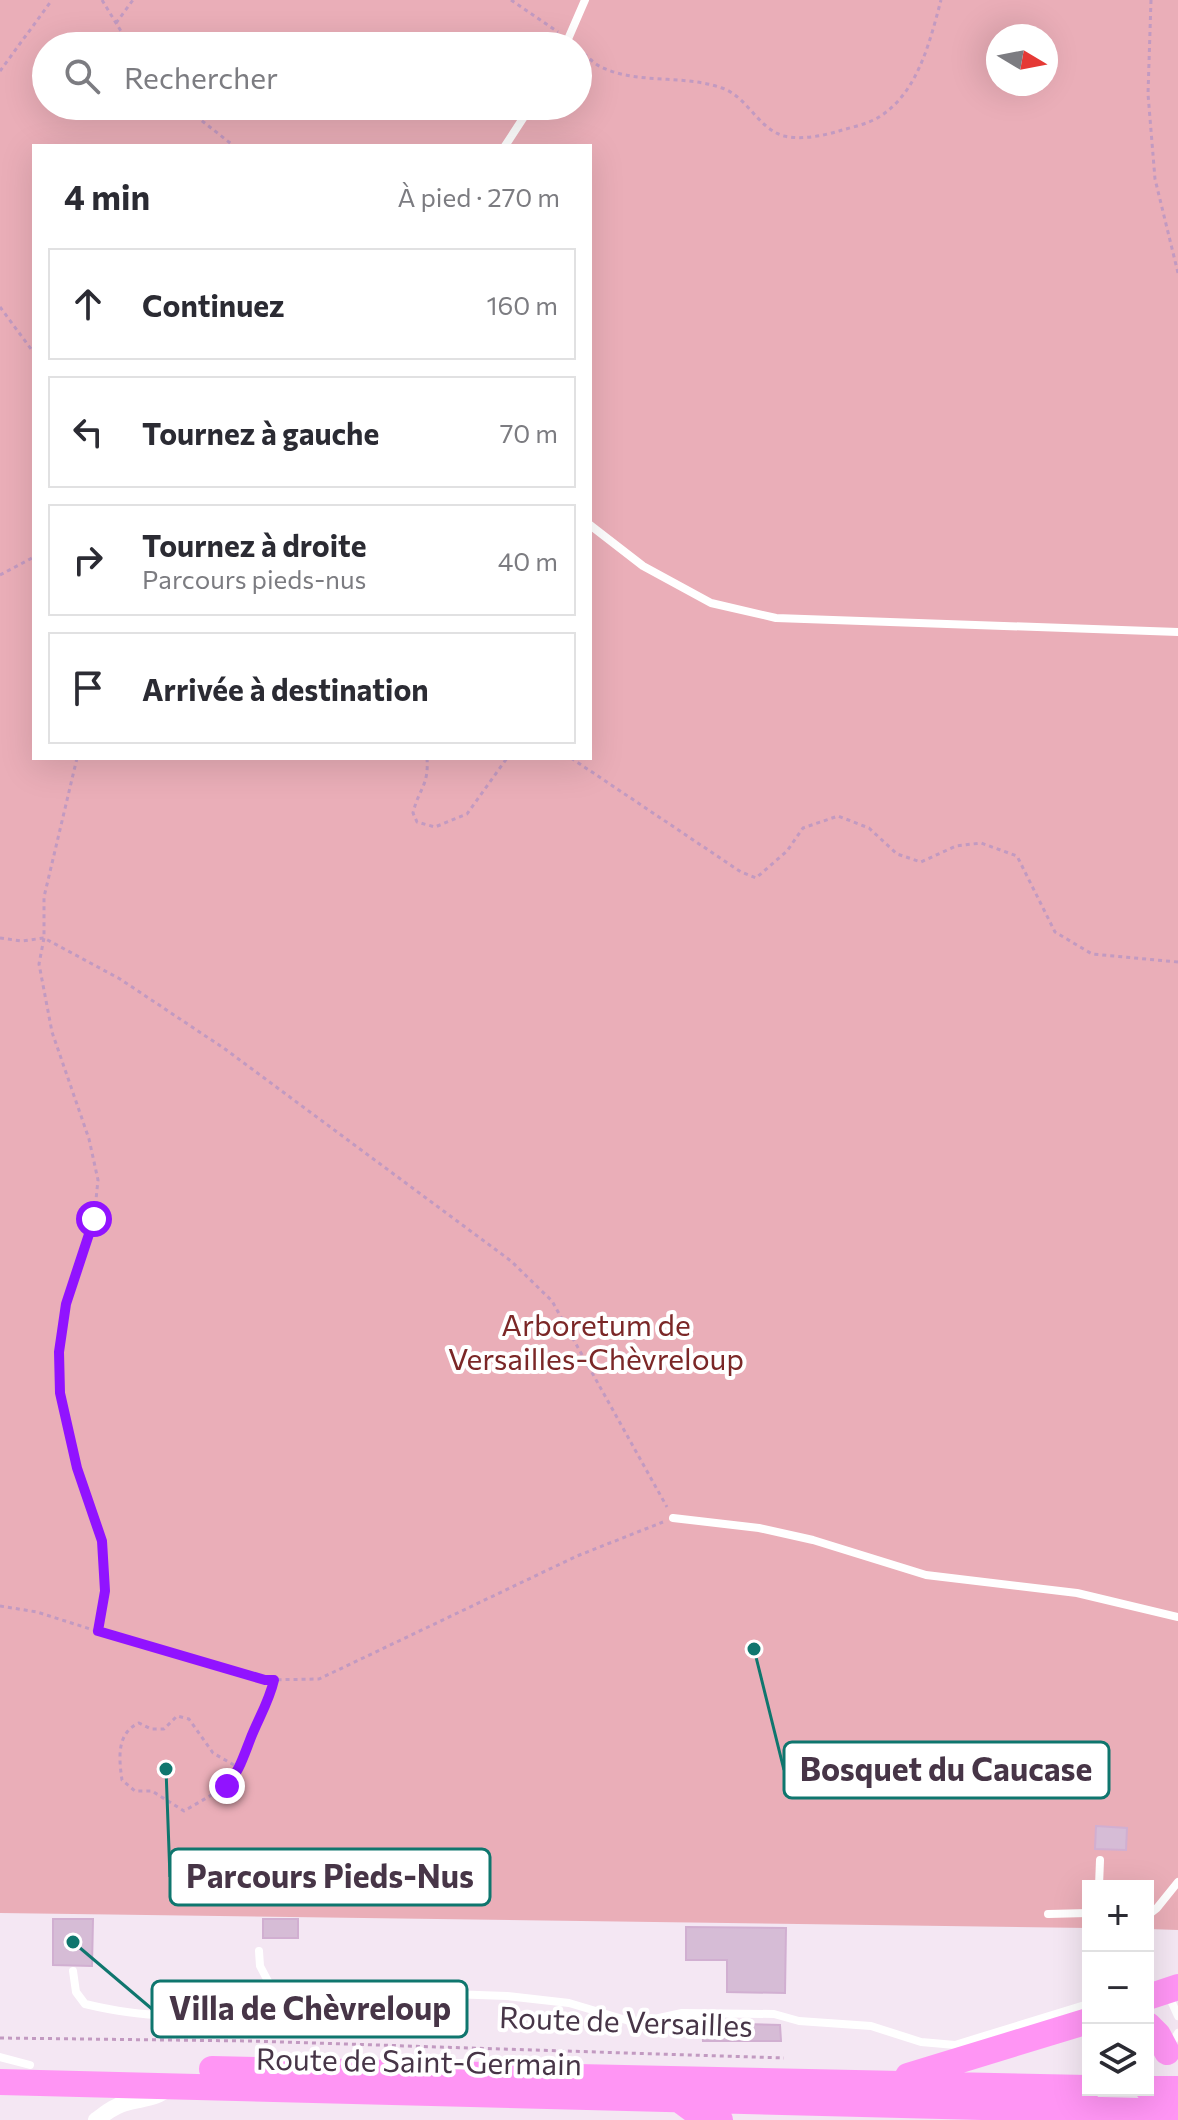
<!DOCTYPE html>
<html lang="fr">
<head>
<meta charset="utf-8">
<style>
  :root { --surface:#fff; --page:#f2f2f3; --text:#2b2b33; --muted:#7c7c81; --line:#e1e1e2 }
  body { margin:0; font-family:Commissioner,sans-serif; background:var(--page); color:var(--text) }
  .controls { position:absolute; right:24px; bottom:24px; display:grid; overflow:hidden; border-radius:0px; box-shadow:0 8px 32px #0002 }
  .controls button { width:72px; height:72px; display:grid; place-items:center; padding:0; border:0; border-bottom:2px solid var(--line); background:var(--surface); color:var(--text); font:40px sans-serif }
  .compass { position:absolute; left:986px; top:24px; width:72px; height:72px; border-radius:50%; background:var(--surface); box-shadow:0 8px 32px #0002; rotate:100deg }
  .stop { position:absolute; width:24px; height:24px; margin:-18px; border:6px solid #9113ff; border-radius:50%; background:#fff }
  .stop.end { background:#9113ff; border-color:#fff; box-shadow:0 2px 8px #0008 }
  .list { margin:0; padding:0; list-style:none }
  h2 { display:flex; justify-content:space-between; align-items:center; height:104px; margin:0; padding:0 32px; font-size:34px }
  h2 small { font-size:26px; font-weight:400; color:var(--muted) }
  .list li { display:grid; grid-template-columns:52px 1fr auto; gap:24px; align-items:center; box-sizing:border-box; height:112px; margin:0 16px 16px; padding:0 16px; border:2px solid var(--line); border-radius:0px }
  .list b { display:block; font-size:30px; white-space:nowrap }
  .list p { margin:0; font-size:26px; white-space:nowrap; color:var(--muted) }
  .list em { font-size:26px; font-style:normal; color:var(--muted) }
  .icon { flex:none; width:44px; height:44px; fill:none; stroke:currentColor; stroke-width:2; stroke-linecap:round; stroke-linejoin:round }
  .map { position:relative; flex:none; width:1178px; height:2120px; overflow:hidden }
  .search { position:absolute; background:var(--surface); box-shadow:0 8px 32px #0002; left:32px; top:32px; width:560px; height:88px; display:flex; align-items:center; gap:20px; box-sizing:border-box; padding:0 28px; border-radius:44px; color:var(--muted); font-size:30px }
  .panel { position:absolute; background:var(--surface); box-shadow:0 8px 32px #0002; left:32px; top:144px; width:560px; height:616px; border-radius:0px }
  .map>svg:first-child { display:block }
</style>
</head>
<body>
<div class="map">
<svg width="1178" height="2120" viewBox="0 0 1178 2120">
  <rect width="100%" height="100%" fill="#f4e7f3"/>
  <path fill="#eaaeb8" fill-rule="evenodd" d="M0 0H1178V1930L1148 1929V1886H1088V1928L0 1913ZM998 36H1046V84H998ZM46 46H578V106H46ZM34 146H590V758H34Z"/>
  <path fill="#d6bcd6" stroke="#d1afd1" stroke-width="2" d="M1096 1826 1127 1828 1126 1850 1095 1849Z
    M53 1919H93L92 1966 53 1965Z
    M263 1919H298V1938H263Z
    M686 1927 786 1928 785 1993 727 1992V1960H686Z
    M702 2023 780 2025 781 2041H703Z"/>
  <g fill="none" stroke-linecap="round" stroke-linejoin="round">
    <path stroke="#c29ac1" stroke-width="3" stroke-dasharray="4 4" stroke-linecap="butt" d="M102 0 130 46
      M511 0 558 32
      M1151 0 1148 94 1155 179 1178 273
      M116 23 133 0
      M578 48C585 54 593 63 601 67 639 85 683 74 722 88 748 97 757 128 784 136 801 140 822 136 839 131 852 127 868 124 879 117 918 93 930 41 941 0
      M0 71 52 0
      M183 106 234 146
      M0 307 34 353
      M0 575 34 557
      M77 758 44 897V938L39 964 52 1032 89 1139 98 1180 94 1219 66 1304 59 1352 60 1393 77 1468 102 1541 105 1591 98 1631
      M427 758C429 786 419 788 413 813L417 822 435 827 467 814 507 758
      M571 758 741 872 756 878 787 851 803 828 838 816 869 828 897 854 921 862 956 846 981 843 1017 856 1055 932 1092 954 1178 962
      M0 938 22 941 44 938 120 979 225 1049 511 1261 552 1301 667 1507
      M0 1606 37 1612 134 1643 265 1680 319 1679 577 1556 663 1522
      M241 1769 213 1753 189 1719 177 1716 164 1729H151L139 1723C116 1733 119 1759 122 1780L135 1791H152L184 1811 227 1786 241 1769 250 1740 270 1697 274 1680
      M0 2038 251 2041 784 2058"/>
    <path stroke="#fff" stroke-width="8" d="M565 46 585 0
      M505 146 531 106
      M590 525 643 566 711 603 776 618 1178 632
      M673 1518 759 1528 813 1540 926 1575 1077 1593 1178 1617
      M1099 1886 1100 1860
      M1048 1914 1088 1913
      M1148 1915 1157 1908 1178 1882
      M259 1951 260 1966 269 1983 285 1993 306 1996 392 1992 507 1996 569 2003 636 2023 682 2013 774 2014 799 2021 871 2026 921 2042 955 2045 1088 2004
      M73 1971 76 1992 85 2004C123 2013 173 2021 211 2009 231 2003 250 1991 269 1983
      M1168 1994 1178 2016
      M1169 2048 1178 2033
      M0 2057 30 2065"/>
    <path stroke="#fff" stroke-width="16" d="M96 2120C106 2113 114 2106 126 2103 143 2098 155 2100 170 2087"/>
    <path stroke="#ff95f4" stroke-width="26" d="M1148 1997 1178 1987
      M1148 2025 1158 2035 1167 2052
      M212 2069 1088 2088
      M908 2076 1088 2021
      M0 2082 1178 2112
      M1148 2089H1178
      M681 2101 700 2115 720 2120"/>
  </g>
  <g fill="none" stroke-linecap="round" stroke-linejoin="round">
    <path stroke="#9113ff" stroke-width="10" d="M94 1219 66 1304 59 1352 60 1393 77 1468 102 1541 105 1591 98 1631 265 1680H274C269 1702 258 1719 250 1740 243 1758 239 1771 227 1786"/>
  </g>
  <g text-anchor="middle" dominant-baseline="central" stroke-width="8" stroke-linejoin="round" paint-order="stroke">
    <g font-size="30" fill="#7b2727" stroke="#fff">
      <text x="596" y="1323">Arboretum de<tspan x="596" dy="34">Versailles-Chèvreloup</tspan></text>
    </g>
    <g font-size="30" fill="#473547" stroke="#fff">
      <text transform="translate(626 2020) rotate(2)">Route de Versailles</text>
      <text transform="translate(419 2060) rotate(1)">Route de Saint-Germain</text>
    </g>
  </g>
  <path fill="none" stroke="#0f766e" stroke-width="3" d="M754 1649L784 1770M166 1769L170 1877M73 1942L152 2009"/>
  <g fill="#0f766e" stroke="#fff" stroke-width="3">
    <circle cx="754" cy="1649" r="8"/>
    <circle cx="166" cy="1769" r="8"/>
    <circle cx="73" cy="1942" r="8"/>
  </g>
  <g fill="#fff" stroke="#0f766e" stroke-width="3">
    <rect x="784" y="1742" width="325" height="56" rx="8"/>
    <rect x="170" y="1849" width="320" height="56" rx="8"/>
    <rect x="152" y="1981" width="315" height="56" rx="8"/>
  </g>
  <g font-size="32" text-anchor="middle" font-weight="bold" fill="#473547">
    <text x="946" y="1781">Bosquet du Caucase</text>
    <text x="330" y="1888">Parcours Pieds-Nus</text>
    <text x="310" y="2020">Villa de Chèvreloup</text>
  </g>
</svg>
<div class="controls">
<button>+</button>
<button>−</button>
<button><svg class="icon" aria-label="layers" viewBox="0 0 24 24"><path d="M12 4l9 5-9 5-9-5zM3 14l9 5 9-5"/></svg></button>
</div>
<svg class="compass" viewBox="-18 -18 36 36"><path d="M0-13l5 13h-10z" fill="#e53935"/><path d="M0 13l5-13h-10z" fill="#7c7c81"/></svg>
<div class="stop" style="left:94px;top:1219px"></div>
<div class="stop end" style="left:227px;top:1786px"></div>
<div class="search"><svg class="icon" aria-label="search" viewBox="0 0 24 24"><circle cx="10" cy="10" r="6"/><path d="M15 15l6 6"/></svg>Rechercher</div>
<section class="panel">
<h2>4 min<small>À pied · 270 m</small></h2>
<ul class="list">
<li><svg class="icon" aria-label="ahead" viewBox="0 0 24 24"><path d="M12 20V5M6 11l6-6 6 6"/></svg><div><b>Continuez</b></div><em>160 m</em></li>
<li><svg class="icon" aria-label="left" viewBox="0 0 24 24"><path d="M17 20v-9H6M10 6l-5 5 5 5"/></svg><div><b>Tournez à gauche</b></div><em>70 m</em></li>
<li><svg class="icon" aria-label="right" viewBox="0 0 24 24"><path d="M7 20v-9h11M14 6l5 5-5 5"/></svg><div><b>Tournez à droite</b><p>Parcours pieds-nus</p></div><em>40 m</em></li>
<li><svg class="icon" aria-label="arrive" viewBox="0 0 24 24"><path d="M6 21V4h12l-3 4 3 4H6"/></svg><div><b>Arrivée à destination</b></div></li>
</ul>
</section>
</div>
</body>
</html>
